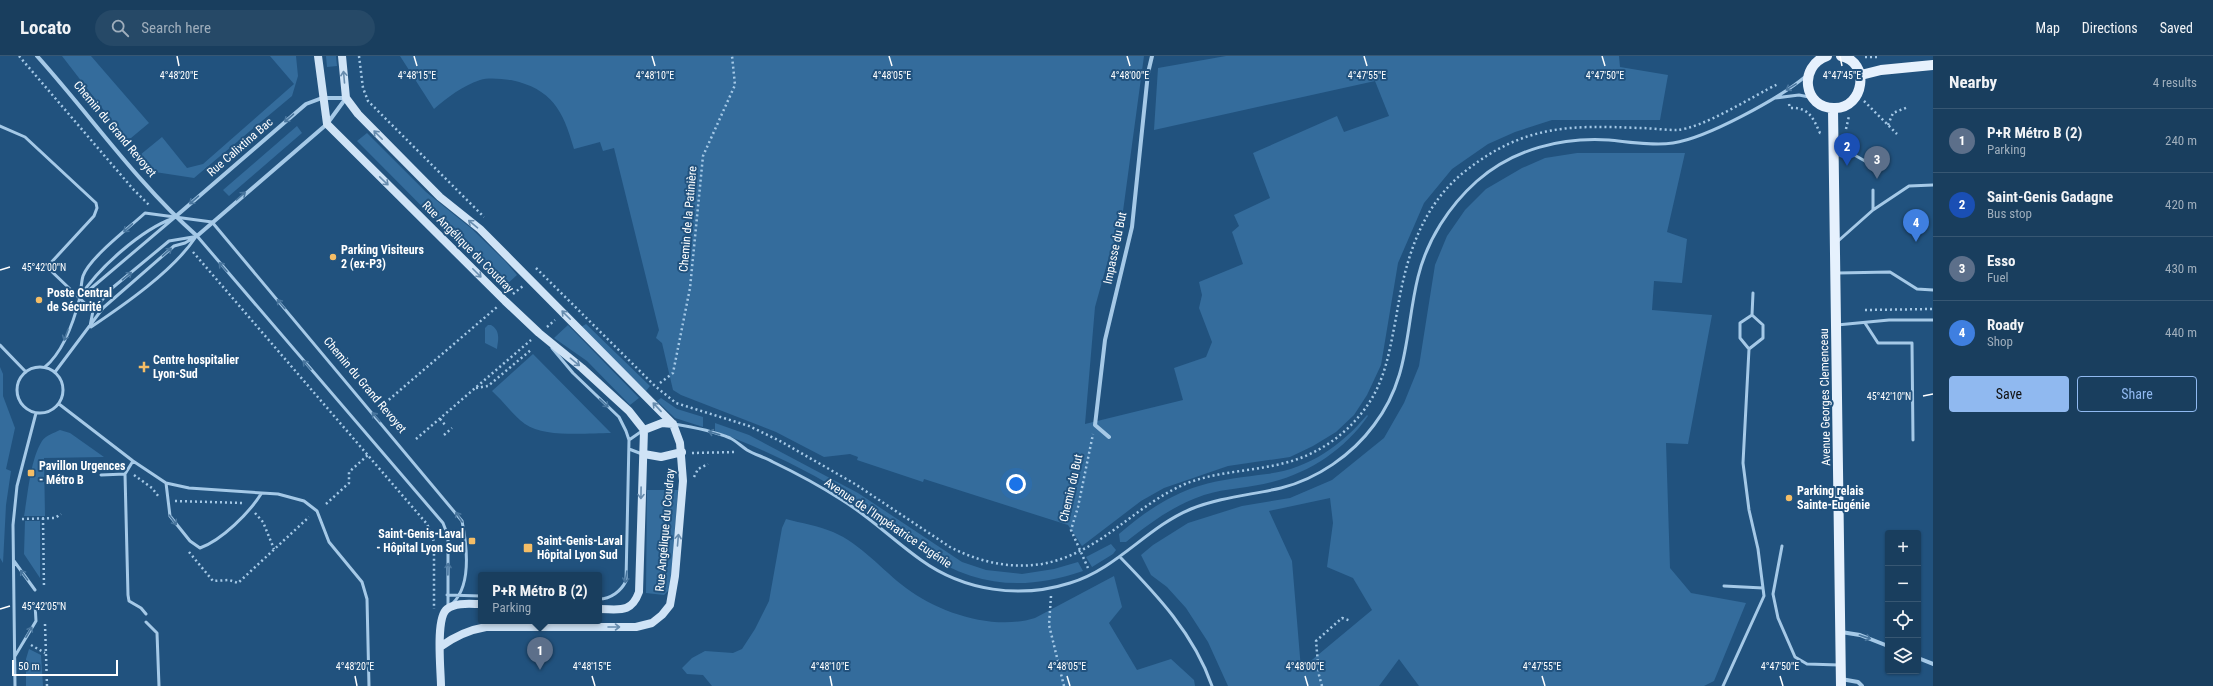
<!DOCTYPE html>
<html lang="en">
<head>
<meta charset="utf-8">
<style>
  :root { --surface:#193e5e; --page:#264967; --text:#f1f3f6; --muted:#9faebc; --line:#375773; --accent:#90b9f0 }
  body { margin:0; font-family:"Roboto Condensed",sans-serif; background:var(--page); color:var(--text) }
  .controls { position:absolute; right:12px; bottom:12px; display:grid; overflow:hidden; border-radius:4px; box-shadow:0 1px 3px #0004 }
  .controls button { width:36px; height:36px; display:grid; place-items:center; padding:0; border:0; border-bottom:1px solid var(--line); background:var(--surface); color:var(--text); font:20px sans-serif }
  .scale { position:absolute; left:12px; bottom:10px; width:106px; box-sizing:border-box; padding-left:4px; border:2px solid #fff; border-top:0; font-size:11px; line-height:14px; white-space:nowrap; color:#fff; -webkit-text-stroke:3px #21527e; paint-order:stroke }
  .you { position:absolute; left:1016px; top:428px; width:14px; height:14px; margin:-10px; border:3px solid #fff; border-radius:50%; background:#1a73e8; box-shadow:0 0 0 6px #1a73e833 }
  .badge { display:grid; place-items:center; width:26px; height:26px; border-radius:50%; background:var(--accent); color:#fff; font-size:13px; font-weight:700 }
  .pin { position:absolute; translate:-50% -33px; filter:drop-shadow(0 1px 2px #0008) }
  .pin::after { content:''; position:absolute; top:21px; width:14px; height:12px; background:inherit; clip-path:polygon(0 0,100% 0,50% 100%) }
  .popup { position:absolute; left:478px; top:516px; width:124px; height:52px; box-sizing:border-box; display:grid; place-content:center; border-radius:4px; background:var(--surface); filter:drop-shadow(0 1px 3px #0005); font-size:13px; white-space:nowrap; color:var(--muted) }
  .popup b { font-size:15px; color:var(--text) }
  .popup::after { content:''; position:absolute; left:50%; top:100%; margin-left:-8px; border:8px solid transparent; border-top-color:var(--surface) }
  .list { margin:0; padding:0; list-style:none }
  h2 { display:flex; justify-content:space-between; align-items:center; height:52px; margin:0; padding:0 16px; font-size:17px }
  h2 small { font-size:13px; font-weight:400; color:var(--muted) }
  .list li { display:grid; grid-template-columns:26px 1fr auto; gap:12px; align-items:center; box-sizing:border-box; height:64px; padding:0 16px; border-top:1px solid var(--line) }
  .list b { display:block; font-size:15px; white-space:nowrap }
  .list p { margin:0; font-size:13px; white-space:nowrap; color:var(--muted) }
  .list em { font-size:13px; font-style:normal; color:var(--muted) }
  .actions { display:flex; gap:8px; padding:12px 16px }
  .actions a { flex:1; padding:9px 0; border:1px solid var(--accent); border-radius:4px; text-align:center; font-size:14px; color:var(--accent) }
  .actions .main { background:var(--accent); color:#111 }
  .icon { flex:none; width:22px; height:22px; fill:none; stroke:currentColor; stroke-width:2; stroke-linecap:round; stroke-linejoin:round }
  .map { position:relative; flex:none; width:1933px; height:630px; overflow:hidden }
  header { display:flex; align-items:center; gap:24px; box-sizing:border-box; height:56px; padding:0 20px; background:var(--surface); border-bottom:1px solid var(--line) }
  header strong { font-size:19px }
  nav { display:flex; gap:22px; margin-inline-start:auto; font-size:14px }
  .search { width:280px; height:36px; background:var(--page); display:flex; align-items:center; gap:10px; box-sizing:border-box; padding:0 14px; border-radius:22px; color:var(--muted); font-size:15px }
  main { display:flex }
  aside { flex:1; background:var(--surface) }
  .map>svg:first-child { display:block }
</style>
</head>
<body>
<header>
<strong>Locato</strong>
<div class="search"><svg class="icon" aria-label="search" viewBox="0 0 24 24"><circle cx="10" cy="10" r="6"/><path d="M15 15l6 6"/></svg>Search here</div>
<nav><a>Map</a><a>Directions</a><a>Saved</a></nav>
</header>
<main>
<div class="map">
<svg width="1933" height="630" viewBox="0 0 1933 630">
  <rect width="100%" height="100%" fill="#21527e"/>
  <path fill="#346c9c" fill-rule="evenodd" d="M62 0H91L149 67 131 82 126 83Z
    M270 0H296L298 20 292 40 194 122 155 116 140 99 162 81 187 112 203 108 294 28Z
    M326 0H336L337 10 327 11Z
    M400 0H1144L1121 170 1110 197 1095 251 1085 368 1183 344 1174 312 1206 301 1212 286 1199 252 1202 239 1199 226 1243 208 1232 176 1239 170 1234 159 1270 142 1253 97 1337 60 1344 76 1389 60 1375 25 1154 74 1158 12 1226 0H1619L1620 11 1668 19 1660 64H1552L1515 76 1488 88 1452 113 1424 147 1398 207 1381 309 1367 339 1354 359 1336 376 1313 390 1290 401 1228 410 1164 432 1141 445 1082 490 1068 469 924 423 923 426 857 404 858 401 850 398 824 401 776 376 681 339 673 334 662 287 656 282 659 274 614 92 603 95 600 86 574 93C563 54 552 33 511 24 502 23 489 21 480 24 462 30 448 41 434 53Z
    M297 70 302 77 229 140 223 134Z
    M367 77 426 136 472 173 505 205 517 219 503 232 357 85Z
    M1577 97H1685L1667 176 1687 183 1682 227 1654 225 1652 254 1712 259 1688 388 1666 387 1670 512 1691 537 1746 547 1714 625 1704 630H1419L1399 603 1379 630H1228L1208 586 1186 552 1167 531 1151 519 1141 499 1153 489 1188 467 1242 450 1290 442 1332 424 1384 382 1404 347 1419 310 1435 209 1447 180 1465 154 1486 133 1522 112 1545 102ZM1330 442 1333 467 1327 511 1353 522 1372 554 1301 613 1292 505 1269 455Z
    M586 268 650 330 646 335 581 271Z
    M488 269H491C501 275 498 284 497 293L485 287V272Z
    M568 269 639 342 630 349 587 305 554 282Z
    M533 298 611 377C588 377 545 382 525 368 513 359 503 345 492 335Z
    M0 311 3 318V340L15 372 6 413 11 415 6 449 3 507 0 502Z
    M661 342 677 353 703 361V371L675 362 657 345Z
    M1367 359 1368 360C1345 393 1311 416 1272 426 1250 432 1226 432 1204 439 1174 449 1150 467 1126 486H1120L1119 478C1142 458 1169 439 1199 430 1222 423 1244 421 1267 418 1308 413 1341 390 1367 359Z
    M715 367 749 379 858 437 962 506 986 514 1022 518 1054 513 1078 506 1083 515C1025 535 976 531 924 497 903 483 885 464 864 450 819 420 767 394 715 375Z
    M60 374 70 377 104 401 44 402 45 460H24C28 439 30 404 42 385 46 379 54 377 60 374Z
    M647 434H678L671 532 664 539 646 537Z
    M786 463C801 467 819 470 833 476 861 488 882 514 906 532 939 557 994 575 1035 562L1114 520 1122 551 1109 567 1137 614 1171 603 1194 624 1195 630H712L703 619 687 618 682 612 692 602 705 595 733 597 742 593 755 573 769 545 782 472Z
    M25 465H40V522L24 498Z
    M1111 488 1116 494 1113 498 1092 511 1086 501Z
    M29 593 41 599 43 630H26V603Z"/>
  <g fill="none" stroke-linecap="round" stroke-linejoin="round">
    <path stroke="#a5c9e7" stroke-width="2.5" stroke-dasharray="2 3" stroke-linecap="butt" d="M19 0 133 133 149 149
      M359 0 363 32 368 45 484 161
      M1865 1H1878
      M1864 45 1897 78
      M1789 48 1790 52C1809 51 1813 62 1820 77H1823
      M1888 69 1893 57 1908 51
      M1846 73 1849 60
      M193 196 427 468 433 481 434 491V553
      M536 212 655 330 676 347 749 370 782 386 855 428 950 491C979 506 1010 513 1042 508 1101 497 1132 451 1185 428 1227 411 1274 417 1314 396 1336 385 1355 368 1369 347 1386 321 1390 292 1396 262 1405 205 1420 149 1468 113 1525 69 1571 69 1639 72 1651 72 1664 74 1676 74 1702 73 1753 40 1778 28
      M513 238 523 230
      M1865 254 1933 253
      M547 271 555 264
      M660 327 673 317 690 232 703 100 735 29 732 0
      M476 332 488 330 532 293
      M385 347 497 251
      M440 363 446 370
      M397 375 404 369
      M444 379 452 372
      M416 383 531 284
      M692 397 737 396
      M134 419 152 432 159 441
      M694 421 698 413 708 408
      M175 445 244 447
      M326 448 349 427V416L368 399
      M255 457 263 466 274 493
      M43 462 44 532
      M22 463 55 462 61 458
      M189 496 213 525 229 524 238 527 309 461
      M1088 512 1071 474 1078 451 1093 378
      M1051 540 1049 569 1064 630
      M45 568 47 630
      M31 589 45 597
      M1322 630 1319 619 1316 585 1342 562 1351 565"/>
    <path stroke="#a5c9e7" stroke-width="3" d="M1775 42 1799 39 1809 41
      M0 70 25 81 96 147 97 152 94 160 47 211 93 255
      M1835 88 1872 109 1873 114
      M1873 154 1909 130 1933 129
      M197 180 443 467 448 480V550
      M1837 186 1873 154V134
      M1838 217 1890 216 1917 233 1933 234
      M82 240 174 162
      M80 241C98 212 142 173 174 162
      M1752 259 1753 237
      M1865 267 1878 287H1912L1913 384
      M1837 269 1889 264H1933
      M90 270 93 255 111 233 169 185 193 181
      M91 271C124 249 173 215 195 182
      M0 289 26 316
      M552 292 573 317 619 361 626 375 629 384 626 525C621 535 611 543 599 543
      M17 334a23 23 0 1 1 46 0a23 23 0 1 1-46 0Z
      M45 311C64 295 74 265 80 241 81 235 81 227 83 220 90 201 129 172 145 157L212 166 462 465C467 490 472 528 453 547
      M55 316 103 252 174 190 185 187 197 180
      M59 348 133 405 166 427 189 432 278 438 304 445 317 455 329 486 362 526 367 543 369 630
      M674 368C693 371 713 375 730 382 736 385 741 390 747 394 755 399 765 401 773 406 796 417 820 430 842 444 870 461 894 485 921 504 964 535 1020 543 1070 527 1117 513 1147 471 1191 453 1221 441 1251 439 1281 432 1317 423 1352 399 1374 369 1410 322 1405 274 1418 221 1427 184 1449 150 1477 125 1514 93 1561 81 1609 84 1630 86 1653 90 1673 87 1707 82 1780 42 1806 20
      M629 384 642 375
      M629 393 642 398
      M133 405 125 418 128 539 129 545 141 552 146 558
      M101 419 125 418
      M166 427 170 460 190 485 200 492C222 484 249 457 261 438
      M1782 490 1773 538 1778 562 1795 601 1807 608 1839 609
      M1120 501C1157 539 1194 578 1212 630
      M14 505 35 534
      M1724 530 1763 532
      M447 539 481 540
      M146 566 157 577 159 630
      M15 600 36 565 35 548
      M15 630 13 469 17 430 36 357
      M1723 630 1764 540 1758 493 1749 454 1743 407 1749 293 1740 282V267L1752 259 1763 269V282L1749 293"/>
    <path stroke="#a5c9e7" stroke-width="4" d="M37 0C91 60 136 126 197 180L327 68 346 42
      M175 161 306 48 322 42H346
      M1109 381 1095 369 1105 284 1132 171 1148 17 1152 0
      M1841 576 1860 579 1888 590
      M1918 602 1933 608
      M1841 623 1858 626 1862 630"/>
    <path stroke="#cfe3f6" stroke-width="8" d="M318 0 327 68 505 245 539 277 582 312 629 355 644 374 639 536C631 558 619 553 599 553
      M342 0 346 42 358 58 440 141 480 173 673 368 680 387 683 425 675 520 670 549 662 559 652 567 636 571H486C468 574 455 580 440 591
      M644 374 662 367 673 368
      M644 398 661 401 682 396
      M441 630C441 615 435 562 447 553 456 546 471 548 481 548"/>
    <path stroke="#e6f1fd" stroke-width="10" d="M1827 0C1798 10 1803 53 1835 52 1864 52 1871 6 1841 0
      M1861 19 1881 14 1933 9
      M1833 53 1841 630"/>
  </g>
  <defs><path id="oneway-shaft" d="M-6 0H5M1.5-3L5.5 0L1.5 3" fill="none" stroke-width="1.6" stroke-linecap="round" stroke-linejoin="round"/></defs>
  <g stroke="#678cae">
    <use href="#oneway-shaft" transform="translate(344 21) rotate(-95)"/>
    <use href="#oneway-shaft" transform="translate(378 79) rotate(-135)"/>
    <use href="#oneway-shaft" transform="translate(384 125) rotate(44)"/>
    <use href="#oneway-shaft" transform="translate(473 168) rotate(-140)"/>
    <use href="#oneway-shaft" transform="translate(477 217) rotate(45)"/>
    <use href="#oneway-shaft" transform="translate(566 259) rotate(-135)"/>
    <use href="#oneway-shaft" transform="translate(575 306) rotate(39)"/>
    <use href="#oneway-shaft" transform="translate(657 351) rotate(-133)"/>
    <use href="#oneway-shaft" transform="translate(641 437) rotate(91)"/>
    <use href="#oneway-shaft" transform="translate(678 484) rotate(-85)"/>
    <use href="#oneway-shaft" transform="translate(614 571)"/>
  </g>
  <g stroke="#49769e">
    <use href="#oneway-shaft" transform="translate(1791 31) rotate(149)"/>
    <use href="#oneway-shaft" transform="translate(289 62) rotate(139)"/>
    <use href="#oneway-shaft" transform="translate(241 140) rotate(-41)"/>
    <use href="#oneway-shaft" transform="translate(194 144) rotate(139)"/>
    <use href="#oneway-shaft" transform="translate(128 172) rotate(137)"/>
    <use href="#oneway-shaft" transform="translate(167 196) rotate(-41)"/>
    <use href="#oneway-shaft" transform="translate(223 211) rotate(-131)"/>
    <use href="#oneway-shaft" transform="translate(127 220) rotate(-40)"/>
    <use href="#oneway-shaft" transform="translate(281 248) rotate(-130)"/>
    <use href="#oneway-shaft" transform="translate(66 279) rotate(110)"/>
    <use href="#oneway-shaft" transform="translate(307 309) rotate(-132)"/>
    <use href="#oneway-shaft" transform="translate(604 347) rotate(44)"/>
    <use href="#oneway-shaft" transform="translate(376 361) rotate(-131)"/>
    <use href="#oneway-shaft" transform="translate(714 377) rotate(-163)"/>
    <use href="#oneway-shaft" transform="translate(459 461) rotate(-123)"/>
    <use href="#oneway-shaft" transform="translate(173 464) rotate(53)"/>
    <use href="#oneway-shaft" transform="translate(448 513) rotate(-89)"/>
    <use href="#oneway-shaft" transform="translate(24 519) rotate(-126)"/>
    <use href="#oneway-shaft" transform="translate(626 521) rotate(98)"/>
    <use href="#oneway-shaft" transform="translate(29 576) rotate(-60)"/>
    <use href="#oneway-shaft" transform="translate(1865 581) rotate(19)"/>
  </g>
  <path fill="none" stroke="#fff" stroke-width="1.5" d="M177 0 179 10M414 0 417 10M652 0 655 10M889 0 892 10M1127 0 1130 10M1364 0 1367 10M1602 0 1605 10M1840 0 1842 10M0 214 10 211M1923 340 1933 338M0 553 10 550M355 620 357 630M592 620 595 630M830 620 832 630M1067 620 1070 630M1305 620 1308 630M1542 620 1545 630M1780 620 1783 630"/>
  <g fill="#f4bd66" stroke="#21527e" stroke-width="1.5">
    <circle cx="333" cy="201" r="4"/>
    <circle cx="39" cy="244" r="4"/>
    <path d="M142 305h4v4h4v4h-4v4h-4v-4h-4v-4h4z"/>
    <rect x="27" y="413" width="8" height="8" rx="2"/>
    <circle cx="1789" cy="442" r="4"/>
    <rect x="468" y="481" width="8" height="8" rx="2"/>
    <rect x="523" y="487" width="10" height="10" rx="2"/>
  </g>
  <g text-anchor="middle" dominant-baseline="central" stroke-width="4" stroke-linejoin="round" paint-order="stroke">
    <g font-size="12" fill="#fff" stroke="#21527e">
      <text transform="translate(115 73) rotate(50)">Chemin du Grand Revoyet</text>
      <text transform="translate(240 91) rotate(-41)">Rue Calixtina Bac</text>
      <text transform="translate(688 163) rotate(-85)">Chemin de la Patinière</text>
      <text transform="translate(468 191) rotate(45)">Rue Angélique du Coudray</text>
      <text transform="translate(1115 192) rotate(-78)">Impasse du But</text>
      <text transform="translate(365 329) rotate(50)">Chemin du Grand Revoyet</text>
      <text transform="translate(1825 341) rotate(-91)">Avenue Georges Clemenceau</text>
      <text transform="translate(1071 432) rotate(-77)">Chemin du But</text>
      <text transform="translate(888 467) rotate(34)">Avenue de l'Impératrice Eugénie</text>
      <text transform="translate(665 474) rotate(-85)">Rue Angélique du Coudray</text>
    </g>
    <g font-size="12" font-weight="bold" fill="#fff" stroke="#21527e" text-anchor="start">
      <text x="341" y="194">Parking Visiteurs<tspan x="341" dy="14">2 (ex-P3)</tspan></text>
      <text x="47" y="237">Poste Central<tspan x="47" dy="14">de Sécurité</tspan></text>
      <text x="153" y="304">Centre hospitalier<tspan x="153" dy="14">Lyon-Sud</tspan></text>
      <text x="39" y="410">Pavillon Urgences<tspan x="39" dy="14">- Métro B</tspan></text>
      <text x="1797" y="435">Parking relais<tspan x="1797" dy="14">Sainte-Eugénie</tspan></text>
      <text x="464" y="478" text-anchor="end">Saint-Genis-Laval<tspan x="464" dy="14">- Hôpital Lyon Sud</tspan></text>
      <text x="537" y="485">Saint-Genis-Laval<tspan x="537" dy="14">Hôpital Lyon Sud</tspan></text>
    </g>
  </g>
  <g font-size="10" text-anchor="middle" fill="#fff" stroke="#21527e" stroke-width="4" stroke-linejoin="round" paint-order="stroke">
    <text x="179" y="23">4°48'20"E</text>
    <text x="417" y="23">4°48'15"E</text>
    <text x="655" y="23">4°48'10"E</text>
    <text x="892" y="23">4°48'05"E</text>
    <text x="1130" y="23">4°48'00"E</text>
    <text x="1367" y="23">4°47'55"E</text>
    <text x="1605" y="23">4°47'50"E</text>
    <text x="1842" y="23">4°47'45"E</text>
    <text x="44" y="215">45°42'00"N</text>
    <text x="1889" y="344">45°42'10"N</text>
    <text x="44" y="554">45°42'05"N</text>
    <text x="355" y="614">4°48'20"E</text>
    <text x="592" y="614">4°48'15"E</text>
    <text x="830" y="614">4°48'10"E</text>
    <text x="1067" y="614">4°48'05"E</text>
    <text x="1305" y="614">4°48'00"E</text>
    <text x="1542" y="614">4°47'55"E</text>
    <text x="1780" y="614">4°47'50"E</text>
  </g>
</svg>
<div class="controls">
<button>+</button>
<button>−</button>
<button><svg class="icon" aria-label="locate" viewBox="0 0 24 24"><circle cx="12" cy="12" r="6"/><path d="M12 2v4M12 18v4M2 12h4M18 12h4"/></svg></button>
<button><svg class="icon" aria-label="layers" viewBox="0 0 24 24"><path d="M12 4l9 5-9 5-9-5zM3 14l9 5 9-5"/></svg></button>
</div>
<div class="scale">50 m</div>
<div class="you"></div>
<div class="pin badge" style="left:540px;top:614px;background:#5c6f8a">1</div>
<div class="popup"><b>P+R Métro B (2)</b>Parking</div>
<div class="pin badge" style="left:1847px;top:110px;background:#1a4fb4">2</div>
<div class="pin badge" style="left:1877px;top:123px;background:#5c6f8a">3</div>
<div class="pin badge" style="left:1916px;top:186px;background:#3f7fe0">4</div>
</div>
<aside>
<h2>Nearby<small>4 results</small></h2>
<ul class="list">
<li><span class="badge" style="background:#5c6f8a">1</span><div><b>P+R Métro B (2)</b><p>Parking</p></div><em>240 m</em></li>
<li><span class="badge" style="background:#1a4fb4">2</span><div><b>Saint-Genis Gadagne</b><p>Bus stop</p></div><em>420 m</em></li>
<li><span class="badge" style="background:#5c6f8a">3</span><div><b>Esso</b><p>Fuel</p></div><em>430 m</em></li>
<li><span class="badge" style="background:#3f7fe0">4</span><div><b>Roady</b><p>Shop</p></div><em>440 m</em></li>
</ul>
<div class="actions"><a class="main">Save</a><a>Share</a></div>
</aside>
</main>
</body>
</html>
